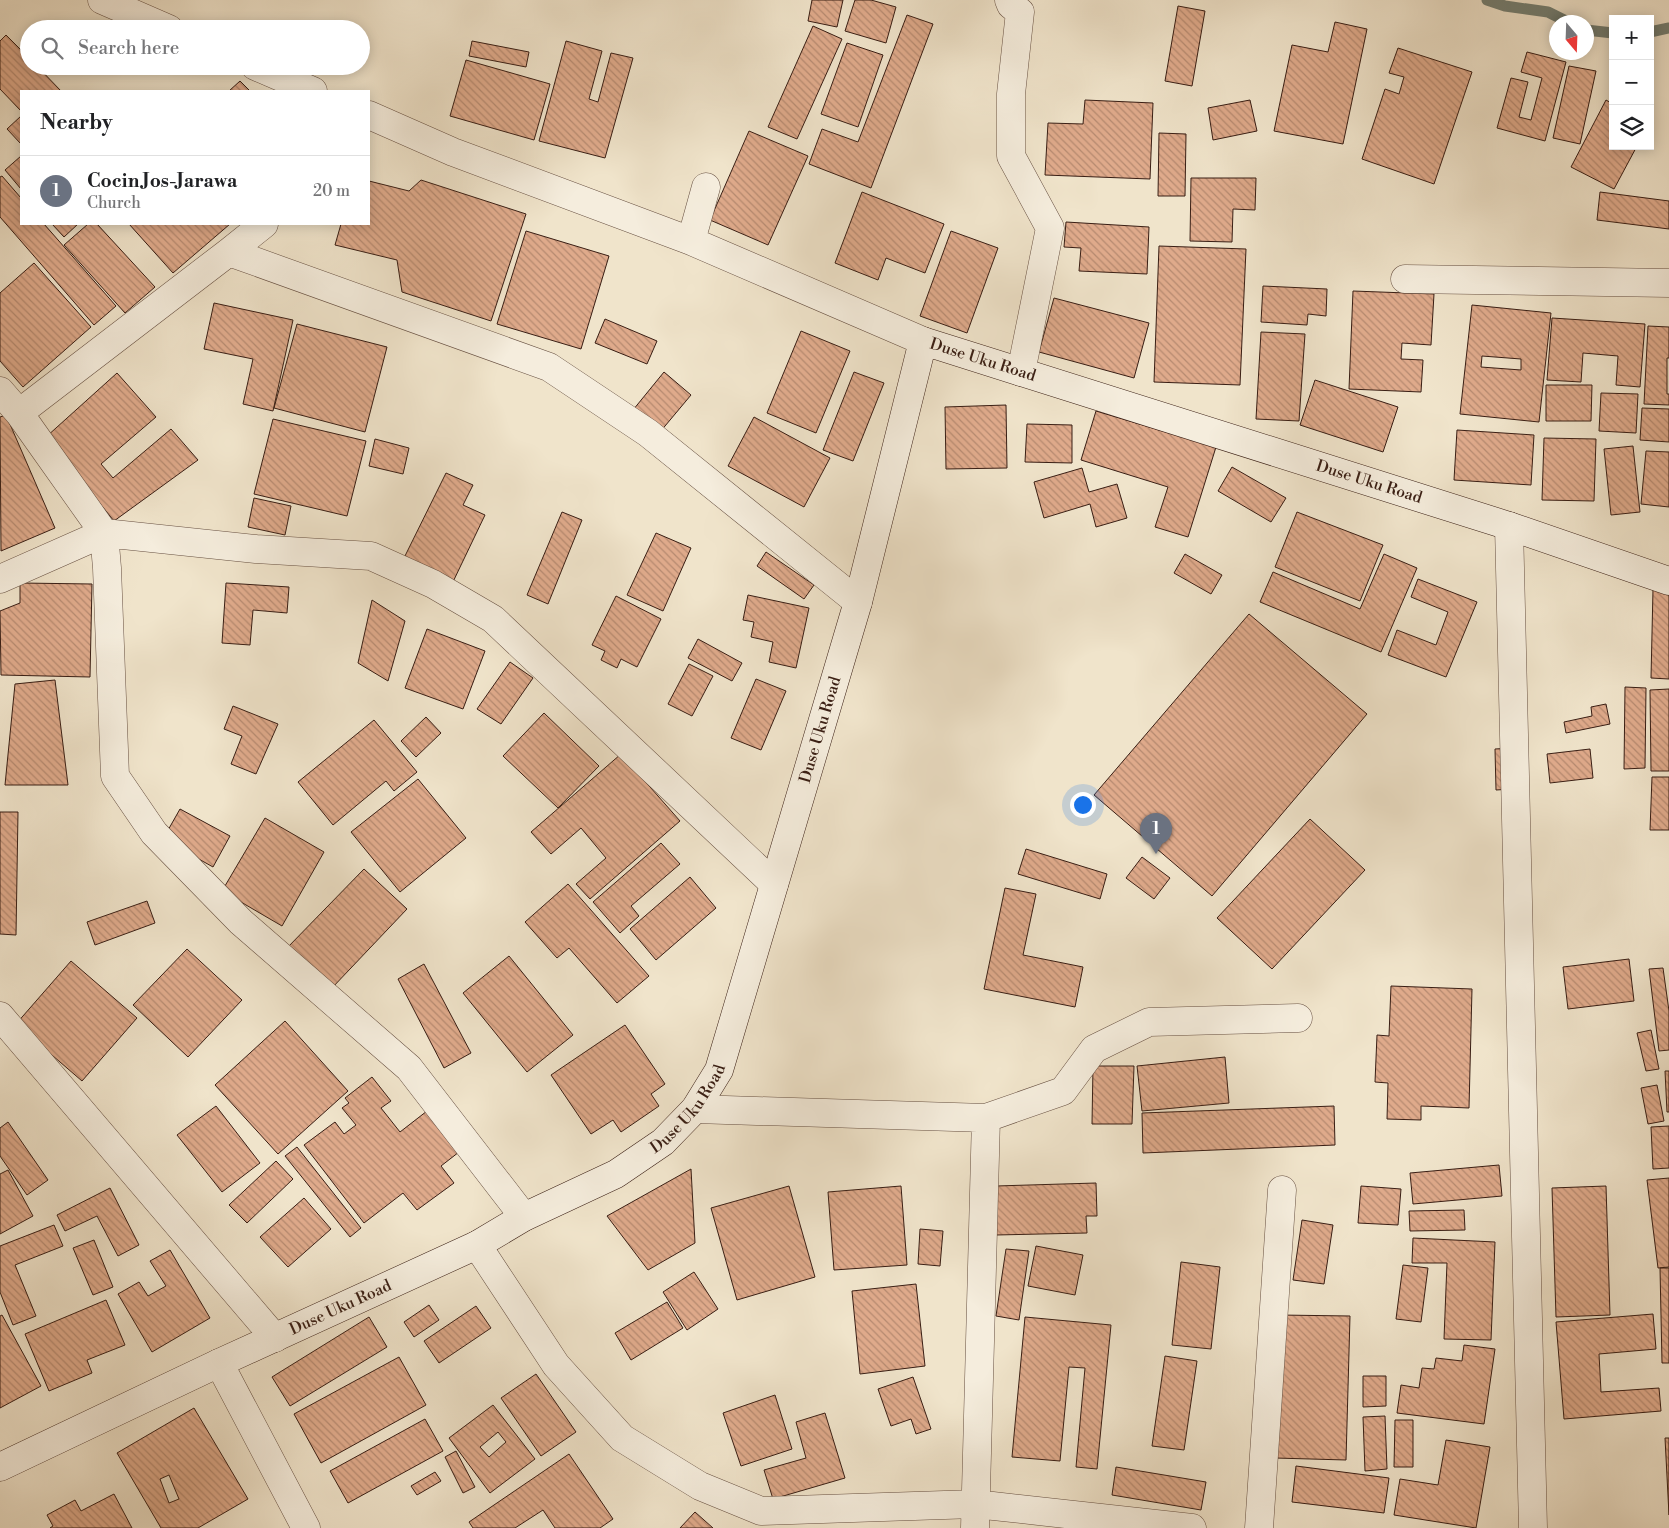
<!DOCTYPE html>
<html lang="en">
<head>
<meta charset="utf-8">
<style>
  :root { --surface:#fff; --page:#f6f6f6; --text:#202124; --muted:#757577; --line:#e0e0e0; --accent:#0b8043 }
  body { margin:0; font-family:"Libre Bodoni",serif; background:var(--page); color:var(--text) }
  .controls { position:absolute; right:15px; top:15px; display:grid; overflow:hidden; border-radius:0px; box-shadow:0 2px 12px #0003 }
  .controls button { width:45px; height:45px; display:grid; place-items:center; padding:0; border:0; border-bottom:1px solid var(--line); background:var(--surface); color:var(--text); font:25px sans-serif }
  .compass { position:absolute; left:1549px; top:15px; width:45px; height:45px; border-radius:50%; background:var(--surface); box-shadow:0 2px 12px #0003; rotate:161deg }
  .you { position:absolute; left:1082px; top:804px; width:18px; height:18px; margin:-12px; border:4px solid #fff; border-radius:50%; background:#1a73e8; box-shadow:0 0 0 8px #1a73e833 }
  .badge { display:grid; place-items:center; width:32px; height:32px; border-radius:50%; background:var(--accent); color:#fff; font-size:16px; font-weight:700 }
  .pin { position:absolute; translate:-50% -41px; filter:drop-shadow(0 1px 2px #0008) }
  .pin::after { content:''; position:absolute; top:26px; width:18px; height:15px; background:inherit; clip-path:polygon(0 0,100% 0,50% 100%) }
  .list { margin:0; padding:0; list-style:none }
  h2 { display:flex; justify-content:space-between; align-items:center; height:65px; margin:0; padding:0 20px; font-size:21px }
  h2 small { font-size:16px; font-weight:400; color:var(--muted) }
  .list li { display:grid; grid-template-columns:32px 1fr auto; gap:15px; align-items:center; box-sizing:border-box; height:70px; padding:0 20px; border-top:1px solid var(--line) }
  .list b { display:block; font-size:19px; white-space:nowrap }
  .list p { margin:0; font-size:16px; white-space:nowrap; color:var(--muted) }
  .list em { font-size:16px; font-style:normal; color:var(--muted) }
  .icon { flex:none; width:28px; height:28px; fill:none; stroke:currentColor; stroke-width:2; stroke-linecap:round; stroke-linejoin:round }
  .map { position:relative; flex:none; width:1669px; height:1528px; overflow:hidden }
  .search { position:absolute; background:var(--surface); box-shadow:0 2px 12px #0003; left:20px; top:20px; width:350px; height:55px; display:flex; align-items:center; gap:12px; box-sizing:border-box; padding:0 18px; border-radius:28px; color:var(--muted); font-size:19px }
  .panel { position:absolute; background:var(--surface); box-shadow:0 2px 12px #0003; left:20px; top:90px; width:350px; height:135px; border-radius:0px }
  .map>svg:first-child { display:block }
</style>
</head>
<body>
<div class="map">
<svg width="1669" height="1528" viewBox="0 0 1669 1528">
  <defs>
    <pattern id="building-back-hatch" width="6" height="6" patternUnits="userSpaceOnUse" patternTransform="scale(1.25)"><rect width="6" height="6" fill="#dfaa8b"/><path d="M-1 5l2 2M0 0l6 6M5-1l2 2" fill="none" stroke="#b68a70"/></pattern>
  </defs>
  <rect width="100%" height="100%" fill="#f0e4cb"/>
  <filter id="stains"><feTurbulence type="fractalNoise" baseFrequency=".004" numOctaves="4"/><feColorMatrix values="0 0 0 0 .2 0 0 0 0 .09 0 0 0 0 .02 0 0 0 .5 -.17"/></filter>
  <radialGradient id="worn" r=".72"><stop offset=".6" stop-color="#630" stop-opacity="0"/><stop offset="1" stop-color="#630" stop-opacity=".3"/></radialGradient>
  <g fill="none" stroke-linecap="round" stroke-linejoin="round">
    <path stroke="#747f73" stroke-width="11" d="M1487 0 1505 6 1548 12 1568 22
      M1586 30 1613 33
      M1650 32 1669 28"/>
  </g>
  <path fill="url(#building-back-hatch)" stroke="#391e14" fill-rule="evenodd" d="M812 0H843L837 27 808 21Z
    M855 0H871L896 7 886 43 845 31Z
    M1178 6 1205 11 1192 86 1165 81Z
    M907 15 933 24 871 188 809 164 822 129 858 142Z
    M1335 22 1367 29 1343 144 1274 131 1292 45 1328 52Z
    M813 26 842 39 797 139 768 127Z
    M6 35 29 58V66H37L61 91H21V111L0 89V41Z
    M472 41 529 52 526 67 469 56Z
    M566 41 602 51 589 99 598 102 611 53 633 58 605 158 539 141Z
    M847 43 883 55 858 127 821 114Z
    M1398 48 1472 72 1434 184 1362 159 1385 89 1399 94 1404 77 1389 73Z
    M1527 52 1566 62 1545 141 1497 128 1511 78 1528 82 1519 117 1531 120 1542 78 1521 72Z
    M466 60 550 84 534 140 450 116Z
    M1569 66 1596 71 1580 144 1553 138Z
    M240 81 250 91H229Z
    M1085 100 1153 103 1150 179 1045 175 1048 123 1083 124Z
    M1250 100 1257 131 1213 140 1208 108Z
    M1606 100 1613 104V146H1637L1614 189 1571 167Z
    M21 116V144L7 129Z
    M749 131 808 156 768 245 710 220Z
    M1159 133 1186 134 1185 196H1158Z
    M21 156V189L5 170Z
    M2 176 21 198V224H44L116 306 94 325 0 217V177Z
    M1191 178H1256L1255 210 1233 209 1232 242 1190 241Z
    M421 180 526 214 491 321 402 292 397 260 335 245 341 224H369V181L409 191Z
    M862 192 944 224 925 273 886 258 878 280 835 263Z
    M1600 192 1669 201V229L1597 220Z
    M1066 222 1149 227 1147 274 1079 271 1081 248 1064 247Z
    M52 224H78L64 237Z
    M88 224H97L155 287 125 313 64 245Z
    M129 224H230L173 273Z
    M526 231 609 256 581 349 497 324Z
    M951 231 998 248 967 333 920 316Z
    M1159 246 1246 249 1240 385 1154 382Z
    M34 263 91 327 23 387 0 361V293Z
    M1263 286 1327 289 1326 316 1308 314 1307 325 1261 322Z
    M1353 291 1434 294 1431 345 1402 343 1401 359 1423 360 1421 392 1349 389Z
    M1054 298 1149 323 1134 378 1039 352Z
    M214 303 293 320 273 411 243 404 253 359 204 349Z
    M1472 305 1551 313 1539 422 1460 414ZM1482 356 1521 359V370L1481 367Z
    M1552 318 1645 324 1640 387 1616 385 1618 356 1583 353 1581 382 1547 380Z
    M605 319 657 341 647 364 595 343Z
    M297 324 387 347 365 432 274 408Z
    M1648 326 1669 327V358H1667V394H1669V405L1644 404Z
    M801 331 850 351 816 433 767 413Z
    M1261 332 1305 334 1299 421 1256 419Z
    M664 372 691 395 660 432 633 410Z
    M854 372 884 383 853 461 823 450Z
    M117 373 156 417 101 464 113 478 171 429 198 460 114 521 46 437Z
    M1315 380 1398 407 1383 452 1300 425Z
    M1546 385H1592L1591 421H1546Z
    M1601 393 1638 394 1636 433 1599 431Z
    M1006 405 1007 468 946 469 945 407Z
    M1642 408 1669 409V442L1640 440Z
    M1096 411 1216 447 1188 537 1155 527 1168 487 1081 460Z
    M6 415 55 528 1 551 0 417Z
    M754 417 830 458 804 507 728 466Z
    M273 419 366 441 347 516 254 494Z
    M1027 424 1072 425V463L1025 462Z
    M1457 430 1534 435 1531 485 1454 480Z
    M1544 438 1596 439 1594 501 1542 500Z
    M375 439 409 448 403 474 369 466Z
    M1633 446 1640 512 1611 515 1604 449Z
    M1646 451 1669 452V507L1641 504Z
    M1232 467 1286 498 1271 522 1218 491Z
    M1082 468 1089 492 1117 484 1127 518 1096 527 1090 504 1044 518 1034 482Z
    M446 473 473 485 463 505 485 515 451 586 402 562Z
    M254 498 291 506 285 535 248 527Z
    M562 512 582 520 548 604 527 595Z
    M1297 512 1383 545 1360 601 1275 567Z
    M656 533 691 548 663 611 627 595Z
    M766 552 814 585 804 599 757 566Z
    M1185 554 1222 575 1211 594 1174 573Z
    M1384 554 1417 568 1381 652 1260 602 1273 572 1360 609Z
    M1418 579 1477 602 1446 677 1388 655 1397 630 1436 645 1448 612 1411 597Z
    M20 583 92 584 90 677 1 675 0 611 20 603Z
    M226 583 289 587 287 613 253 610 250 645 222 643Z
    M1653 589H1669V679L1651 678Z
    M748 595 809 608 796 668 769 662 773 642 751 637 754 622 743 620Z
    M616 596 661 619 637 667 621 659 617 668 601 660 605 651 592 645Z
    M372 600 405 621 388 681 358 663Z
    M1249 614 1367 714 1212 896 1094 795Z
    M427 629 485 651 463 709 405 688Z
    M698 639 742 663 732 681 688 658Z
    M510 662 533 678 501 724 477 709Z
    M689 664 713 676 692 716 668 704Z
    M756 679 786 691 761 750 731 738Z
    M55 680 68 785H5L15 684Z
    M1625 687 1646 688 1645 768 1624 769Z
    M1669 689V771H1651L1650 690Z
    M1606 704 1610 724 1566 733 1564 722 1592 716 1591 707Z
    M233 706 278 724 256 774 231 764 242 736 224 729Z
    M544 713 599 766 558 808 503 756Z
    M426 717 441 733 416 757 401 741Z
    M374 720 417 772 394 791 386 781 333 825 298 782Z
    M1512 748V789L1496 790 1495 749Z
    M1590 749 1593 778 1550 783 1547 754Z
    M621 754 680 821 590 899 576 884 606 858 581 828 551 854 531 832Z
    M1652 777H1669V830H1650Z
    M418 779 466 838 400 892 351 832Z
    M180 809 230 836 213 867 163 839Z
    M0 812H18L16 935 0 934Z
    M265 818 324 852 282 926 222 891Z
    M1310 819 1365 870 1272 969 1217 918Z
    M661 843 680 864 631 906 639 916 620 933 593 902Z
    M1026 849 1107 874 1100 899 1018 874Z
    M1142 857 1170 878 1154 899 1126 878Z
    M364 869 407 909 331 989 287 948Z
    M690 877 716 908 656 960 630 929Z
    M568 884 649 976 617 1003 569 948 557 958 525 922Z
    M1005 888 1036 894 1023 955 1083 967 1075 1007 984 989Z
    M147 901 155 923 95 945 87 922Z
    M187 949 242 1000 188 1057 133 1005Z
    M509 956 573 1035 527 1072 463 993Z
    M1629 959 1634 1001 1568 1009 1563 967Z
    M71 961 137 1018 82 1081 16 1024Z
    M424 964 471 1053 444 1068 398 979Z
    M1663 968 1669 1011V1050L1659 1051 1649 969Z
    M1391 986 1472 989 1469 1108 1421 1106V1120L1387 1119 1388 1083 1375 1082 1377 1035 1389 1036Z
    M285 1021 348 1091 278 1154 215 1085Z
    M625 1025 665 1084 651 1094 659 1106 621 1132 613 1120 591 1134 551 1075Z
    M1651 1030 1659 1069 1646 1071 1637 1033Z
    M1225 1057 1229 1103 1142 1111 1137 1066Z
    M1093 1066H1134L1132 1124H1092Z
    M1665 1071H1669V1112H1667Z
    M372 1077 391 1101 381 1108 400 1132 427 1111 459 1152 441 1166 454 1183 417 1210 403 1193 364 1223 304 1145 335 1122 344 1134 356 1125 342 1108 349 1103 345 1098Z
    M1657 1085 1664 1121 1648 1124 1641 1088Z
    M216 1106 260 1163 222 1192 177 1135Z
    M1334 1106 1335 1145 1143 1153 1142 1113Z
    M8 1122 48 1180 27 1195 0 1156V1128Z
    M1669 1126V1168L1653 1169 1651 1127Z
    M297 1147 361 1228 350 1237 285 1156Z
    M276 1161 293 1179 247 1223 229 1205Z
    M1499 1165 1502 1196 1413 1204 1410 1173Z
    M691 1169 695 1243 648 1270 607 1216Z
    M8 1170 33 1216 0 1234V1174Z
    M1669 1178V1267L1658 1268 1647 1180Z
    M1096 1183 1097 1216H1086L1087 1233 996 1235V1186Z
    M789 1186 815 1277 737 1300 711 1208Z
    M901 1186 907 1265 834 1270 828 1192Z
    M1361 1186 1401 1189 1398 1225 1358 1223Z
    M1606 1186 1610 1315 1556 1317 1552 1188Z
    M110 1188 139 1245 118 1256 97 1216 65 1231 57 1215Z
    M304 1198 331 1229 288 1267 260 1237Z
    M1464 1210 1465 1230 1410 1231 1409 1211Z
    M1302 1220 1333 1225 1324 1284 1293 1280Z
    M54 1225 63 1246 15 1265 36 1316 13 1325 0 1292V1246Z
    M920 1229 943 1231 940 1266 918 1264Z
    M1413 1238 1495 1242 1491 1340 1444 1339 1447 1263H1412Z
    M94 1240 113 1287 93 1295 73 1248Z
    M1036 1246 1083 1255 1075 1295 1028 1286Z
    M1006 1249 1029 1251 1019 1320 996 1316Z
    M170 1250 210 1318 152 1352 118 1294 139 1282 148 1296 166 1286 150 1261Z
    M1181 1262 1220 1267 1211 1349 1172 1345Z
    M1403 1265 1428 1268 1421 1322 1396 1319Z
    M1660 1268H1669V1363H1662Z
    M694 1272 718 1309 687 1330 663 1292Z
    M916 1284 925 1366 860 1374 852 1291Z
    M106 1300 125 1345 87 1360 92 1373 49 1391 25 1334Z
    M667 1302 683 1328 631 1360 615 1333Z
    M429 1305 439 1320 414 1337 404 1322Z
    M476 1306 491 1328 439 1363 424 1341Z
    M1653 1314 1656 1349 1599 1354 1601 1392 1659 1388 1661 1411 1564 1419 1556 1322Z
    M2 1315 41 1386 0 1408V1316Z
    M1279 1315 1350 1316 1346 1460 1275 1458Z
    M369 1317 387 1347 290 1406 272 1377Z
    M1025 1317 1111 1325 1097 1469 1076 1467 1085 1368 1069 1367 1060 1461 1012 1457Z
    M1464 1345 1495 1349 1484 1424 1397 1413 1401 1385 1419 1388 1422 1368 1434 1369 1436 1358 1462 1361Z
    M1165 1356 1197 1361 1184 1450 1152 1446Z
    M399 1357 426 1405 321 1463 294 1414Z
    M536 1374 576 1432 541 1456 501 1398Z
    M1363 1376H1386V1406L1363 1407Z
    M913 1377 931 1429 916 1434 911 1419 891 1426 878 1389Z
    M775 1395 792 1449 741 1466 723 1413Z
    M493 1405 535 1459 490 1493 449 1438ZM498 1432 506 1442 489 1457 480 1447Z
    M194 1408 248 1499 198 1528H161L117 1453ZM169 1475 179 1499 169 1503 160 1479Z
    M825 1413 845 1478 773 1499 764 1470 806 1458 796 1422Z
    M1385 1416 1387 1469 1365 1471 1363 1417Z
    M425 1419 443 1451 348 1503 330 1471Z
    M1395 1420H1413V1467H1394Z
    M1665 1438H1669V1515Z
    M1446 1440 1490 1447 1476 1528 1394 1515 1400 1479 1438 1485Z
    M456 1451 475 1487 463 1493 445 1457Z
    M569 1454 613 1519 600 1528H555L543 1510 515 1528H473L469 1522Z
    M1296 1466 1389 1478 1384 1513 1292 1502Z
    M1116 1467 1206 1482 1201 1510 1112 1495Z
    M435 1472 441 1481 417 1495 411 1486Z
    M114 1494 132 1528H50L53 1526 47 1515 75 1500 81 1511Z
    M695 1512 713 1528H680Z"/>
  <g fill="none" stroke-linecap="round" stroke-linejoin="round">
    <g stroke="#675042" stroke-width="29">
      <path id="street" d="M102 0 169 29
        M1009 0 1011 5 1020 12 1011 94V156L1050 228 1021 372
        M255 66 313 91
        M369 115 453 152 691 241 923 341
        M691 241 706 187
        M229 252 549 367 648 433 858 602
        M1405 279 1669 283
        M0 391 19 413 104 533 107 568 115 776 154 833 241 922 409 1068 524 1217
        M19 413 229 252 264 224
        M1509 526 1533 1528
        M0 579 104 533 256 549 371 556 433 584 493 619 774 884
        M0 1016 275 1338
        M695 1109 986 1118 1063 1091 1094 1049 1149 1022 1298 1018
        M477 1245 556 1365 622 1438 700 1486 761 1511 975 1504 1192 1528
        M219 1363 306 1528
        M975 1528 986 1118
        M1259 1528 1282 1190"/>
    </g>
    <g stroke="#391e14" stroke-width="29">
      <g id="secondary">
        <path id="s1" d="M0 1467 219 1363 477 1245 524 1217 616 1174 663 1142 695 1109 719 1070 858 602 923 341 1509 526 1669 581"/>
      </g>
    </g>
    <use href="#street" stroke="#f5eddd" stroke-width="28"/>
    <use href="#secondary" stroke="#f5eddd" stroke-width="28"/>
  </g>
  <g text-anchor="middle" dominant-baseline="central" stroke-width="4" stroke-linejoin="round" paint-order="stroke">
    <g font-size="16" fill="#391e14" stroke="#f5eddd">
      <text stroke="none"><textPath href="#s1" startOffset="1651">Duse Uku Road</textPath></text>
      <text stroke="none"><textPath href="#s1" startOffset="2056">Duse Uku Road</textPath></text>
      <text stroke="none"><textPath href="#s1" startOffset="1186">Duse Uku Road</textPath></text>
      <text stroke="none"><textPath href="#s1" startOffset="781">Duse Uku Road</textPath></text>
      <text stroke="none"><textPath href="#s1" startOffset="376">Duse Uku Road</textPath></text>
    </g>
  </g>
  <rect width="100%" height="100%" filter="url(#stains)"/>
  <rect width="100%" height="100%" fill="url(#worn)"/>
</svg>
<div class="controls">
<button>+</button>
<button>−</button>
<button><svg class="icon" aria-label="layers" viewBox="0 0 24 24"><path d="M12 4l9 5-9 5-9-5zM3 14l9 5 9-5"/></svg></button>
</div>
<svg class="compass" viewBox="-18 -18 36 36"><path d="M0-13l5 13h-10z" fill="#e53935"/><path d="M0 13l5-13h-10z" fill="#757577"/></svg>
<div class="you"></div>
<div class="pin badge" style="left:1156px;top:854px;background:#6b7280">1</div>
<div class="search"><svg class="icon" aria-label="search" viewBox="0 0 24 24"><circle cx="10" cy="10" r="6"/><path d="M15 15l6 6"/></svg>Search here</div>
<section class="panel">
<h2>Nearby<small></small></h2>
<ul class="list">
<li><span class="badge" style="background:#6b7280">1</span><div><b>Cocin Jos-Jarawa</b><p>Church</p></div><em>20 m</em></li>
</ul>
</section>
</div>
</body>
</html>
